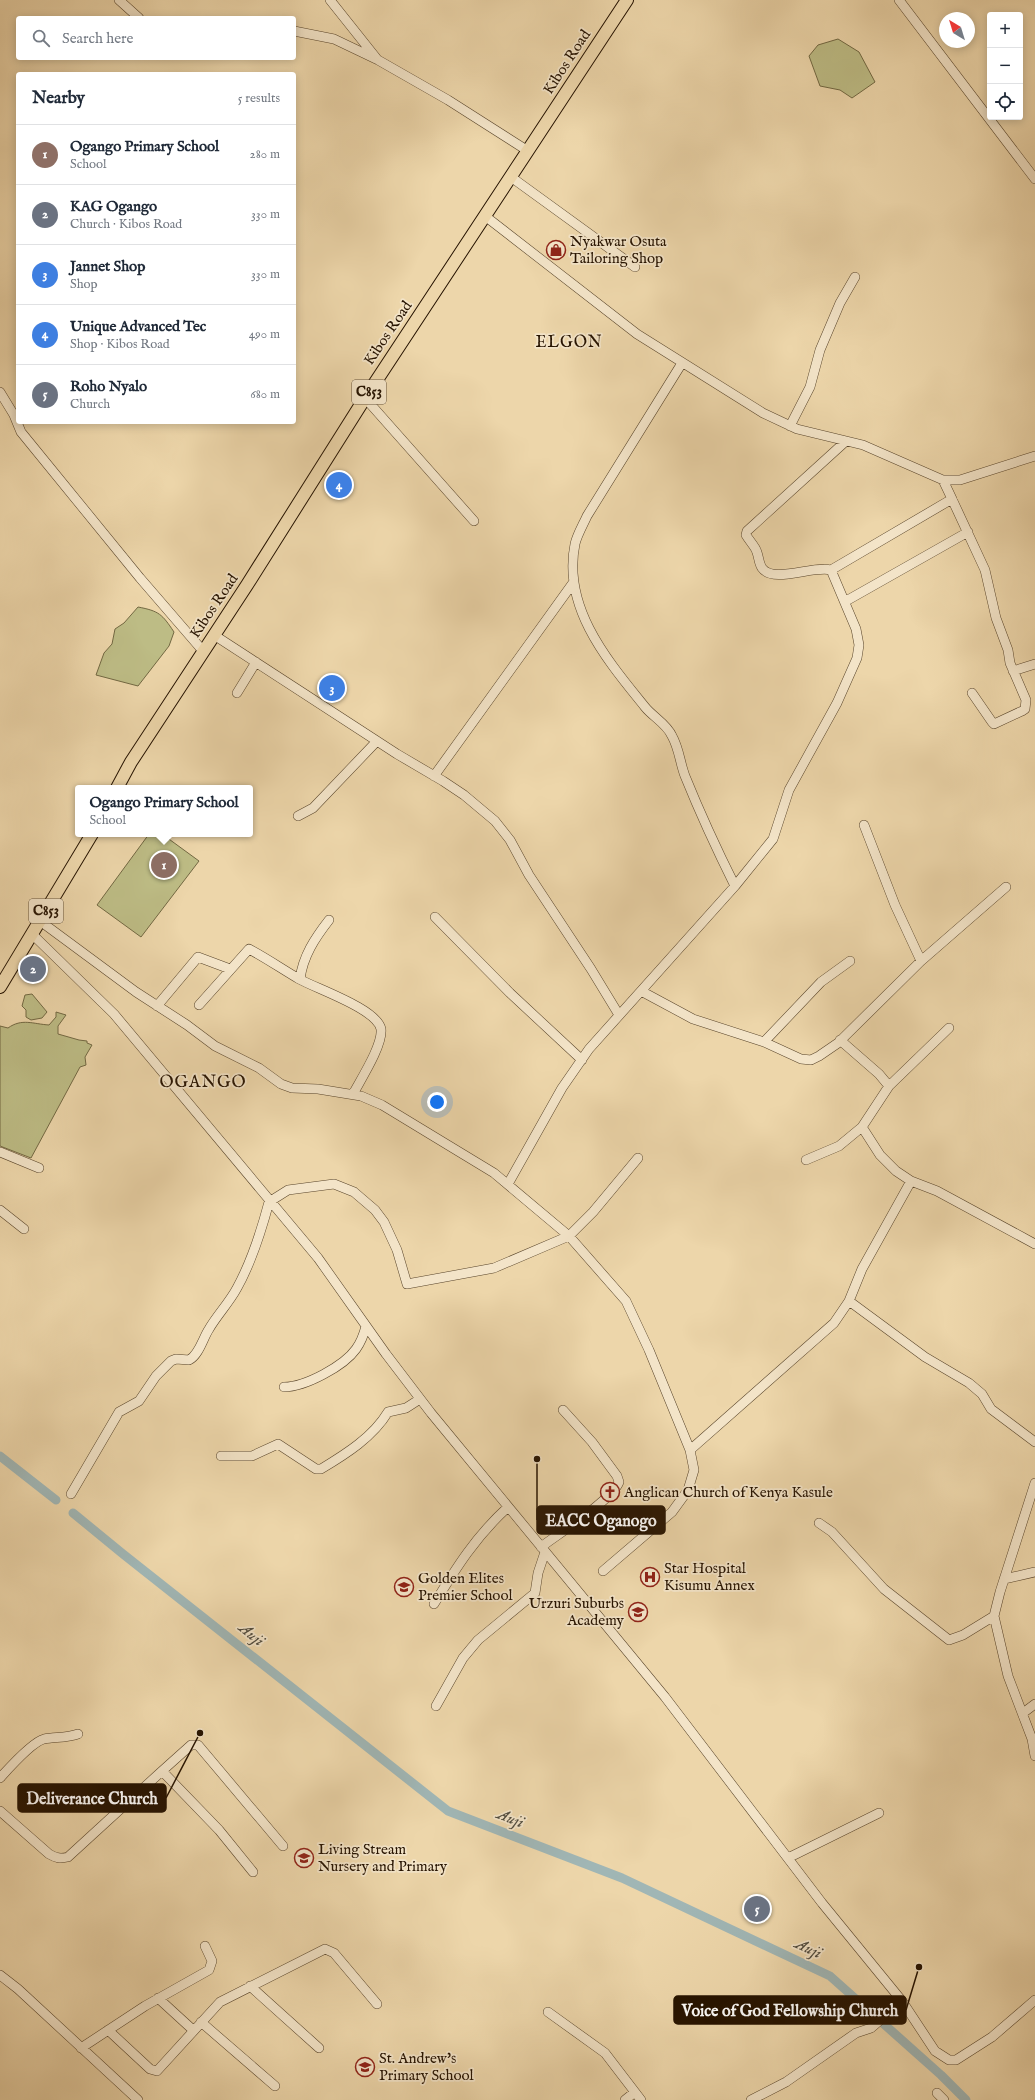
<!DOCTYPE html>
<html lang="en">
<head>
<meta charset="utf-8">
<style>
  :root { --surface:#fff; --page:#f2f2f3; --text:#1f2937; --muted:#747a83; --line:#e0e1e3; --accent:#8f2418 }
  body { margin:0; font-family:"IM FELL English",serif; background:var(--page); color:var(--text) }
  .controls { position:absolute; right:12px; top:12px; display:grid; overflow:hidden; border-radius:4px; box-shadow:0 2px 10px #0003 }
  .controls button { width:36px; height:36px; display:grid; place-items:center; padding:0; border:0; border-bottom:1px solid var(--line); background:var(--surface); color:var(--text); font:20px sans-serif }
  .compass { position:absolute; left:939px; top:12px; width:36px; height:36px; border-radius:50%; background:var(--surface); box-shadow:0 2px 10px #0003; rotate:322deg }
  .you { position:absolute; left:437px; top:1102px; width:14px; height:14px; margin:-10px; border:3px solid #fff; border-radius:50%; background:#1a73e8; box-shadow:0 0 0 6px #1a73e833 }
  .badge { display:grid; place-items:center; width:26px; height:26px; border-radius:50%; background:var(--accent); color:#fff; font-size:13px; font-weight:700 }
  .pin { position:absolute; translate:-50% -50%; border:2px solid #fff; box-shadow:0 1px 4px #0006 }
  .popup { position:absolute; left:75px; top:785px; width:178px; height:52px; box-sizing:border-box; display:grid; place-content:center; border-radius:4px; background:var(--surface); filter:drop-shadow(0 1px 3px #0005); font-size:13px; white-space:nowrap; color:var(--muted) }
  .popup b { font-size:15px; color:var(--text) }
  .popup::after { content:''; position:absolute; left:50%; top:100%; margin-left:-8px; border:8px solid transparent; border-top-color:var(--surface) }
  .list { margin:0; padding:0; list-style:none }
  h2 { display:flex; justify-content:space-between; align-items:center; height:52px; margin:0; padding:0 16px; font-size:17px }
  h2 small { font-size:13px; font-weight:400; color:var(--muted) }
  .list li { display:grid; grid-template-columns:26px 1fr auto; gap:12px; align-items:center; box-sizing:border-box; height:60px; padding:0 16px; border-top:1px solid var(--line) }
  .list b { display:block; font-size:15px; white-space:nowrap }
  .list p { margin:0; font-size:13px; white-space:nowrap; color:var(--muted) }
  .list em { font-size:13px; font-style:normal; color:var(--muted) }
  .icon { flex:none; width:22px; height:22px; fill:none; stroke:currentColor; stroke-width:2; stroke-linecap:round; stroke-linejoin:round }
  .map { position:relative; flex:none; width:1035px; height:2100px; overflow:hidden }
  .search { position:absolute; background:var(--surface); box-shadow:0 2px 10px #0003; left:16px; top:16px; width:280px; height:44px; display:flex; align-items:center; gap:10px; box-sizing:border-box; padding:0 14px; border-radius:4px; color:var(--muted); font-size:15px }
  .panel { position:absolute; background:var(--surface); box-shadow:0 2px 10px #0003; left:16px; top:72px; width:280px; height:352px; border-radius:4px }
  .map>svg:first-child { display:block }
</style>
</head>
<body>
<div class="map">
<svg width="1035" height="2100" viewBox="0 0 1035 2100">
  <rect width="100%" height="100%" fill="#edd6aa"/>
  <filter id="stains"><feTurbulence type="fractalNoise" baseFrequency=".005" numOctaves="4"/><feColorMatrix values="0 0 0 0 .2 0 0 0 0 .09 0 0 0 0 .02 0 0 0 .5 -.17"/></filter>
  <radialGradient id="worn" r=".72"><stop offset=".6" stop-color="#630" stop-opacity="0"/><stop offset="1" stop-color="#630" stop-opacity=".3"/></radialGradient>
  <path fill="#bdbc85" stroke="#726842" d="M838 39 859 52 875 82 852 98 840 90 820 86 809 56 818 45Z
    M138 607C159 611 162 614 174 632L169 646 138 686 96 675 104 653 112 644 115 629 124 623Z
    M149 834H162L199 861 141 937 97 905Z
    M32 994 47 1012 42 1018 31 1020 26 1017V1010L22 1006 25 995Z
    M56 1012 66 1015 58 1026V1034L79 1040 87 1041V1043L92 1045 85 1057 86 1065 80 1067 31 1158 0 1146V1026L8 1028C22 1018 33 1024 49 1025L56 1017Z"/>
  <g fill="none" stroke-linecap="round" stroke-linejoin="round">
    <path stroke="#a0b6b5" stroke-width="9" d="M0 1456 56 1500
      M73 1513 123 1554 448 1811 622 1878 830 1976 941 2075 966 2100"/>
    <g stroke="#58442a" stroke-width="10">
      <path id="minor" d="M119 0 139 18
        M330 0 377 59
        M899 0 1035 179
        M294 31 334 39 378 60 448 100 528 151
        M511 177 635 267
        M485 216 637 334 763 413 797 429 863 445 943 480H960L1035 456
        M682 363 587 516C583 525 577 535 575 544 562 608 608 661 645 707 653 717 667 724 672 736 679 748 680 763 685 776 700 813 717 850 735 886
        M0 392 14 415 21 432 140 578 203 651
        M365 398 474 521
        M790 426 810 387 820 350 840 303 855 277
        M846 441 747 531 746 535C749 540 752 543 755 548 759 554 758 562 762 568 773 584 814 565 831 570L952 499 943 480
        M952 499 985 570 996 618 1008 650 1010 663 1026 700 1025 709 1022 711 994 724 992 722 972 693
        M846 601 968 532
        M214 635 397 754 443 781 464 795 495 821 510 840 529 875 591 969 619 1015
        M1013 671 1035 664
        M237 693 256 662
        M434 776 573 583
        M298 816 313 808 377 741
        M864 825 895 905 921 961
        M435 917 510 993 582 1060
        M40 921 136 992 187 1025 215 1046 259 1068 281 1084 292 1088 318 1089 361 1096 382 1105 494 1173 569 1236 626 1301 649 1350 690 1450 694 1470 688 1490 672 1512 603 1571
        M32 934 114 1014 318 1258 386 1354 431 1413 665 1697 822 1903 902 2001 935 2051 949 2060H956L992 2037 1035 2000
        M300 979C303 956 315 938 329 920
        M641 991 693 1019 764 1042 801 1059 811 1060 819 1056 838 1043 921 961 1006 887
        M199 1005 249 949C266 958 282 969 299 979 317 989 377 1009 381 1029 383 1045 361 1079 353 1094
        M157 1006 198 957 230 969
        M840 1040 879 1074 889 1086 862 1127 880 1155 896 1171 911 1181 937 1191 1035 1244
        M764 1042 821 982 850 961
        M889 1086 949 1028
        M0 1152 39 1168
        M806 1160 839 1146 862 1127
        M508 1184 562 1088 589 1049 735 886 773 839 789 790 837 703 857 658 859 645 856 629 831 570
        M0 1210 24 1229
        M849 1301 925 1357 969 1383 982 1394 991 1409 1035 1442
        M284 1387C305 1387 344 1366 356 1349 361 1342 364 1334 366 1326
        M690 1450 834 1323 849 1301 862 1269 911 1181
        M221 1456H252L278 1444 316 1469H321C346 1454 373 1437 388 1412L406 1408 420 1399
        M1035 1483 1000 1592 994 1616 1008 1676 1032 1739 1035 1756
        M71 1494 119 1412 139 1401 156 1376 171 1361 176 1359 189 1360C199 1355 203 1338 209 1329 217 1315 229 1303 237 1288 252 1261 261 1232 269 1202L288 1190 334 1184 354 1192 375 1210 384 1222 397 1250 407 1284 494 1268 569 1236 593 1212 638 1158
        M819 1523 832 1532 884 1589 949 1640 963 1635 994 1616
        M541 1547C558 1534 613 1499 619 1482L617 1476 592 1442 563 1410
        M1004 1579 1035 1572
        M434 1604C456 1568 476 1536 508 1507
        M436 1706 463 1658 478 1640 535 1593 538 1573 545 1552
        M1023 1713 1035 1704
        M162 1771 191 1745H198L283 1846
        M0 1778C9 1768 32 1742 44 1739 56 1737 67 1738 78 1734
        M0 1811 49 1854C56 1858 60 1859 68 1857L162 1771 219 1830 253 1872
        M788 1858 879 1813
        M0 1975 18 1989 138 2100
        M250 1986 319 2048
        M158 1998 193 2030
        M548 2012 605 2053 641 2100
        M201 2022 275 2086
        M108 2030 150 2069 157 2071 220 2002 325 1949 334 1953 377 2004
        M81 2048 145 2006 209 1970 212 1961 205 1946
        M937 2093 944 2100
        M625 2100 635 2092
        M751 2100 786 2082 856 2033 871 2028 902 2001"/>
    </g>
    <g stroke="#261300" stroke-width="14">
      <path id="major" d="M117 788 131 762 247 585 365 398 627 0
        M0 987 92 834"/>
    </g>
    <use href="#minor" stroke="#f3e4c8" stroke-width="9"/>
    <use href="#major" stroke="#edd6aa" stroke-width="12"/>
  </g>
  <defs>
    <g id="shop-ring" transform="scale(1)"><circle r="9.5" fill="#f3e4c8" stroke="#8f2418" stroke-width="1.5"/><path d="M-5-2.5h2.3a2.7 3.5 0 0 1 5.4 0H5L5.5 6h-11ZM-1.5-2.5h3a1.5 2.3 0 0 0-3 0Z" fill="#8f2418"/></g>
    <g id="church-ring" transform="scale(1)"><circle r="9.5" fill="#f3e4c8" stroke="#8f2418" stroke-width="1.5"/><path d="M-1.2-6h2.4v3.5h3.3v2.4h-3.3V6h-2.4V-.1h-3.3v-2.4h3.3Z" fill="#8f2418"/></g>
    <g id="hospital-ring" transform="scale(1)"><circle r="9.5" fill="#f3e4c8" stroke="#8f2418" stroke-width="1.5"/><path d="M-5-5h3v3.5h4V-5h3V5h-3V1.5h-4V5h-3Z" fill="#8f2418"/></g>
    <g id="school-ring" transform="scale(1)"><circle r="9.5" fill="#f3e4c8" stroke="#8f2418" stroke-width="1.5"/><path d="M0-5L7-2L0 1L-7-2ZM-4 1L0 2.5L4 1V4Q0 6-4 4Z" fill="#8f2418"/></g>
  </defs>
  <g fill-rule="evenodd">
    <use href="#shop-ring" x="556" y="250"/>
    <use href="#church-ring" x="610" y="1492"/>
    <use href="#hospital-ring" x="650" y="1577"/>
    <use href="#school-ring" x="404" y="1587"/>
    <use href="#school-ring" x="638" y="1612"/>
    <use href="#school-ring" x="304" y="1858"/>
    <use href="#school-ring" x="365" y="2067"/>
  </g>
  <g text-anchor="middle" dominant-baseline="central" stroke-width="3.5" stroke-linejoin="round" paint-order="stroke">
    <g fill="#f3e4c8" stroke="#64523c" stroke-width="1">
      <rect x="352" y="380" width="34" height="24" rx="3"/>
      <rect x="29" y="899" width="34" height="24" rx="3"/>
    </g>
    <g font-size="14" font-weight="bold" fill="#261300">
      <text x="369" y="392">C853</text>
      <text x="46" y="911">C853</text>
    </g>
    <g font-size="15" fill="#261300" stroke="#f3e4c8">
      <text transform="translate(567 62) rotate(-57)">Kibos Road</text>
      <text transform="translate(388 333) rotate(-56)">Kibos Road</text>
      <text transform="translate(214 606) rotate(-56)">Kibos Road</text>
    </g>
    <g font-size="15" fill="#261300" stroke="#f3e4c8" text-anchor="start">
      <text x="570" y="241">Nyakwar Osuta<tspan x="570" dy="17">Tailoring Shop</tspan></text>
      <text x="624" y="1492">Anglican Church of Kenya Kasule</text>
      <text x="664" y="1568">Star Hospital<tspan x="664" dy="17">Kisumu Annex</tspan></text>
      <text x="418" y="1578">Golden Elites<tspan x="418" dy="17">Premier School</tspan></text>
      <text x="624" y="1603" text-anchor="end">Urzuri Suburbs<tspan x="624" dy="17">Academy</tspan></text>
      <text x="318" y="1849">Living Stream<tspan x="318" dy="17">Nursery and Primary</tspan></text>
      <text x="379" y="2058">St. Andrew's<tspan x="379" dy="17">Primary School</tspan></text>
    </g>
    <g font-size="16" letter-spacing="1" fill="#261300" stroke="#f3e4c8">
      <text x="569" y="343">ELGON</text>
    </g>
    <g font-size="16" font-style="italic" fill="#514c3f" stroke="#f3e4c8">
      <text transform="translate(251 1635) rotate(39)">Auji</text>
      <text transform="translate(510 1819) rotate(21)">Auji</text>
      <text transform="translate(808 1949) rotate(25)">Auji</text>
    </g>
    <g font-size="17" letter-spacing="1" fill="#261300" stroke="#f3e4c8">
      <text x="203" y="1082">OGANGO</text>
    </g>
  </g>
  <path fill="none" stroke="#261300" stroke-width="1.5" d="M537 1459L537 1520M200 1733L166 1798M919 1967L906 2010"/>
  <g fill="#261300" stroke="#f3e4c8" stroke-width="1.5">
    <circle cx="537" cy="1459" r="4"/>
    <circle cx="200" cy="1733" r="4"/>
    <circle cx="919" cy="1967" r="4"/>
  </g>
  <g fill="#261300" stroke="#261300" stroke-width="1.5">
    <rect x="537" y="1506" width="128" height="28" rx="4"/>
    <rect x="18" y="1784" width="148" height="28" rx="4"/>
    <rect x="674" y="1996" width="232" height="28" rx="4"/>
  </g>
  <g font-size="16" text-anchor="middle" font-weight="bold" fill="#fff">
    <text x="601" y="1526">EACC Oganogo</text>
    <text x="92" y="1804">Deliverance Church</text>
    <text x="790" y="2016">Voice of God Fellowship Church</text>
  </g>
  <rect width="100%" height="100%" filter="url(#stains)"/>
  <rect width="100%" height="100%" fill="url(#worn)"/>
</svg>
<div class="controls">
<button>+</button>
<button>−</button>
<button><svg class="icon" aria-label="locate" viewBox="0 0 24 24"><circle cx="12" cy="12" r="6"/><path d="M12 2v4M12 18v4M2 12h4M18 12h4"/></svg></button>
</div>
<svg class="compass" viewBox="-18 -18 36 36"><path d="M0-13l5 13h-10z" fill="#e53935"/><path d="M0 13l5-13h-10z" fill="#747a83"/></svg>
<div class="you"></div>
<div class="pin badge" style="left:164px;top:865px;background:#8d6e63">1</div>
<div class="popup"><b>Ogango Primary School</b>School</div>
<div class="pin badge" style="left:33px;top:969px;background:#6b7280">2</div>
<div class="pin badge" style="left:332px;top:688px;background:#3f7fe0">3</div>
<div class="pin badge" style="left:339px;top:485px;background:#3f7fe0">4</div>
<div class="pin badge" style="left:757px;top:1909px;background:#6b7280">5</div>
<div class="search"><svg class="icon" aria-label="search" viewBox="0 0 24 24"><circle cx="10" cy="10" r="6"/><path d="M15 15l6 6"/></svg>Search here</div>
<section class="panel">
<h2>Nearby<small>5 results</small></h2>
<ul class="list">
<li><span class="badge" style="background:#8d6e63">1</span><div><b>Ogango Primary School</b><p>School</p></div><em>280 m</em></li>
<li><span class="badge" style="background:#6b7280">2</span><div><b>KAG Ogango</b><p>Church · Kibos Road</p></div><em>330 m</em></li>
<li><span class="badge" style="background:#3f7fe0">3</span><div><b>Jannet Shop</b><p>Shop</p></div><em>330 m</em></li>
<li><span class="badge" style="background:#3f7fe0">4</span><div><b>Unique Advanced Tec</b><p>Shop · Kibos Road</p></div><em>490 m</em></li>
<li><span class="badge" style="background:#6b7280">5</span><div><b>Roho Nyalo</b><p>Church</p></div><em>680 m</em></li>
</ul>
</section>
</div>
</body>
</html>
